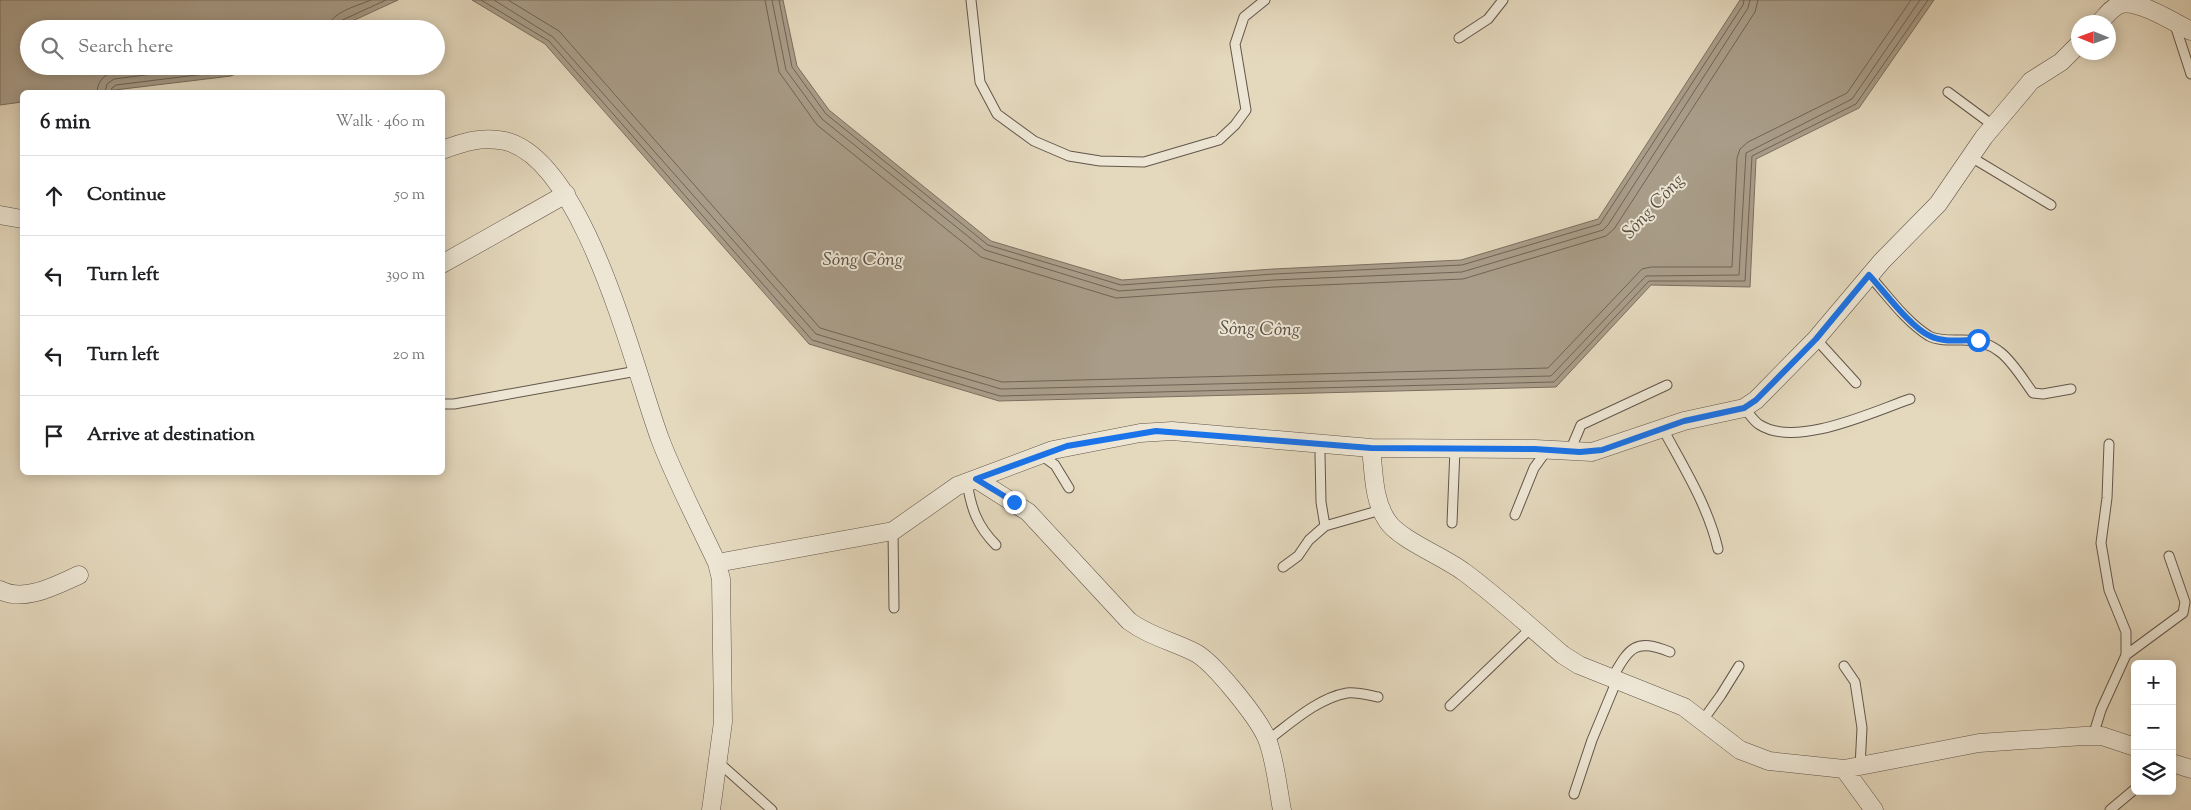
<!DOCTYPE html>
<html lang="en">
<head>
<meta charset="utf-8">
<style>
  :root { --surface:#fff; --page:#f2f2f2; --text:#202124; --muted:#757577; --line:#e0e0e0 }
  body { margin:0; font-family:"Sorts Mill Goudy",serif; background:var(--page); color:var(--text) }
  .controls { position:absolute; right:15px; bottom:15px; display:grid; overflow:hidden; border-radius:8px; box-shadow:0 2px 12px #0003 }
  .controls button { width:45px; height:45px; display:grid; place-items:center; padding:0; border:0; border-bottom:1px solid var(--line); background:var(--surface); color:var(--text); font:25px sans-serif }
  .compass { position:absolute; left:2071px; top:15px; width:45px; height:45px; border-radius:50%; background:var(--surface); box-shadow:0 2px 12px #0003; rotate:271deg }
  .stop { position:absolute; width:15px; height:15px; margin:-11px; border:4px solid #1a73e8; border-radius:50%; background:#fff }
  .stop.end { background:#1a73e8; border-color:#fff; box-shadow:0 1px 5px #0008 }
  .list { margin:0; padding:0; list-style:none }
  h2 { display:flex; justify-content:space-between; align-items:center; height:65px; margin:0; padding:0 20px; font-size:21px }
  h2 small { font-size:16px; font-weight:400; color:var(--muted) }
  .list li { display:grid; grid-template-columns:32px 1fr auto; gap:15px; align-items:center; box-sizing:border-box; height:80px; padding:0 20px; border-top:1px solid var(--line) }
  .list b { display:block; font-size:19px; white-space:nowrap }
  .list em { font-size:16px; font-style:normal; color:var(--muted) }
  .icon { flex:none; width:28px; height:28px; fill:none; stroke:currentColor; stroke-width:2; stroke-linecap:round; stroke-linejoin:round }
  .map { position:relative; flex:none; width:2191px; height:810px; overflow:hidden }
  .search { position:absolute; background:var(--surface); box-shadow:0 2px 12px #0003; left:20px; top:20px; width:425px; height:55px; display:flex; align-items:center; gap:12px; box-sizing:border-box; padding:0 18px; border-radius:28px; color:var(--muted); font-size:19px }
  .panel { position:absolute; background:var(--surface); box-shadow:0 2px 12px #0003; left:20px; top:90px; width:425px; height:385px; border-radius:8px }
  .map>svg:first-child { display:block }
</style>
</head>
<body>
<div class="map">
<svg width="2191" height="810" viewBox="0 0 2191 810">
  <rect width="100%" height="100%" fill="#e4d8bd"/>
  <filter id="stains"><feTurbulence type="fractalNoise" baseFrequency=".004" numOctaves="4"/><feColorMatrix values="0 0 0 0 .2 0 0 0 0 .09 0 0 0 0 .02 0 0 0 .5 -.17"/></filter>
  <radialGradient id="worn" r=".72"><stop offset=".6" stop-color="#630" stop-opacity="0"/><stop offset="1" stop-color="#630" stop-opacity=".3"/></radialGradient>
  <path fill="#a99d89" stroke="#7b6f61" d="M0 0H398L335 29H29V66H252L231 76 98 92H22V102L0 105Z
    M472 0H783L797 66 829 110 991 241 1122 280 1273 269 1461 260 1598 219 1740 0H1934L1859 108 1756 159 1750 287 1651 285 1556 387 999 401 809 344 545 44Z"/>
  <g fill="none" stroke-linecap="round" stroke-linejoin="round">
    <path stroke="#706456" stroke-width="1" d="M481 0 549 41 812 340 1000 396 1554 382 1649 281H1745L1752 156 1856 104 1928 0
      M494 0 553 37 816 334 1001 389 1551 376 1646 276 1739 275 1746 153 1852 99 1920 0
      M508 0 559 31 820 328 1002 382 1548 368 1642 269 1651 267H1732L1737 158 1740 149 1748 142 1847 93 1911 0
      M765 0 779 72 817 125 981 257 1116 298 1274 287 1463 279 1606 236 1614 229 1755 12 1758 0
      M772 0 786 70 822 119 985 250 1119 291 1274 280 1462 272 1603 230 1608 225 1748 8 1750 0
      M779 0 792 67 826 114 988 245 1121 285 1274 274 1462 265 1600 224 1743 5 1744 0
      M328 29C329 12 358 6 371 0
      M334 29 338 22 386 0
      M97 92C98 65 136 69 156 66
      M105 92 107 84 114 79 216 66
      M111 92 112 88 116 85 229 71 239 66"/>
    <g stroke="#62564a" stroke-width="11">
      <path id="service" d="M971 0 980 82 997 114 1034 141 1069 156 1100 161 1144 162 1219 140 1235 125 1246 110 1235 44 1244 17 1265 0
        M2174 22 2191 74
        M1459 38 1488 19 1503 0
        M1948 92 1994 126
        M1971 157 2051 205
        M1869 275C1887 295 1906 322 1929 336 1938 341 1953 340 1963 340 2001 340 2013 365 2033 393L2043 394 2071 389
        M1816 339 1856 383
        M442 404H454L637 371
        M1744 408C1749 413 1754 422 1760 425 1797 448 1872 412 1910 399
        M1663 429C1684 468 1708 506 1718 549
        M1570 451 1581 425 1667 385
        M1320 454 1321 502 1325 526
        M1041 455 1055 465 1069 488
        M967 482C971 508 977 526 996 545
        M1515 515 1534 468 1547 450
        M1452 523 1455 449
        M893 531 894 608
        M1283 567 1298 556 1309 540 1325 526 1381 510
        M2126 655 2183 613 2185 602 2169 556
        M1844 666 1855 682 1862 728 1860 767
        M1612 678C1629 649 1634 637 1670 652
        M1450 706 1531 628
        M1703 720 1721 695 1739 666
        M2093 736 2101 710 2126 655V632L2109 590 2101 543 2107 498 2109 444
        M1268 740C1291 723 1318 698 1347 693 1357 692 1368 695 1378 697
        M718 762 772 810
        M1574 794 1592 740 1617 680
        M2110 810 2135 789"/>
    </g>
    <g stroke="#62564a" stroke-width="19">
      <path id="minor" d="M2100 22C2106 16 2112 7 2121 4 2139 0 2174 22 2191 31
        M442 150C464 142 482 136 505 141 585 160 634 369 660 439 676 481 698 522 717 563L721 579 723 722 711 810
        M0 215 22 219
        M442 264 566 194
        M1371 448C1374 473 1373 501 1388 522 1401 540 1444 557 1464 572 1498 597 1530 627 1563 655L1579 665 1684 707 1740 750 1769 761 1844 769 1979 743 2084 736H2102L2135 747
        M976 479 1028 512 1129 621C1149 636 1172 641 1194 652 1213 661 1259 719 1267 739 1275 759 1278 789 1282 810
        M717 563 893 531 957 486 1053 450 1140 433 1172 431 1371 448 1535 449 1592 452 1684 421 1744 408 1756 400 1816 339 1882 261 1938 204 1984 137 2031 81 2061 62 2078 45
        M0 590C25 603 56 585 79 575
        M2172 763 2191 769
        M1844 769 1874 810"/>
    </g>
    <use href="#service" stroke="#ede6d4" stroke-width="9"/>
    <use href="#minor" stroke="#ede6d4" stroke-width="18"/>
  </g>
  <g fill="none" stroke-linecap="round" stroke-linejoin="round">
    <path stroke="#1a73e8" stroke-width="6" d="M1014 502 976 479 1067 446 1156 431 1371 448 1535 449 1580 452 1602 450 1684 421 1744 408 1756 400 1816 339 1869 275C1884 291 1911 328 1930 336 1944 343 1963 340 1978 340"/>
  </g>
  <g text-anchor="middle" dominant-baseline="central" stroke-width="4" stroke-linejoin="round" paint-order="stroke">
    <g font-size="19" font-style="italic" fill="#584d42" stroke="#ede6d4">
      <text transform="translate(1654 207) rotate(-47)">Sông Công</text>
      <text x="863" y="260">Sông Công</text>
      <text transform="translate(1260 330) rotate(1)">Sông Công</text>
    </g>
  </g>
  <rect width="100%" height="100%" filter="url(#stains)"/>
  <rect width="100%" height="100%" fill="url(#worn)"/>
</svg>
<div class="controls">
<button>+</button>
<button>−</button>
<button><svg class="icon" aria-label="layers" viewBox="0 0 24 24"><path d="M12 4l9 5-9 5-9-5zM3 14l9 5 9-5"/></svg></button>
</div>
<svg class="compass" viewBox="-18 -18 36 36"><path d="M0-13l5 13h-10z" fill="#e53935"/><path d="M0 13l5-13h-10z" fill="#757577"/></svg>
<div class="stop" style="left:1978px;top:340px"></div>
<div class="stop end" style="left:1014px;top:502px"></div>
<div class="search"><svg class="icon" aria-label="search" viewBox="0 0 24 24"><circle cx="10" cy="10" r="6"/><path d="M15 15l6 6"/></svg>Search here</div>
<section class="panel">
<h2>6 min<small>Walk · 460 m</small></h2>
<ul class="list">
<li><svg class="icon" aria-label="ahead" viewBox="0 0 24 24"><path d="M12 20V5M6 11l6-6 6 6"/></svg><div><b>Continue</b></div><em>50 m</em></li>
<li><svg class="icon" aria-label="left" viewBox="0 0 24 24"><path d="M17 20v-9H6M10 6l-5 5 5 5"/></svg><div><b>Turn left</b></div><em>390 m</em></li>
<li><svg class="icon" aria-label="left" viewBox="0 0 24 24"><path d="M17 20v-9H6M10 6l-5 5 5 5"/></svg><div><b>Turn left</b></div><em>20 m</em></li>
<li><svg class="icon" aria-label="arrive" viewBox="0 0 24 24"><path d="M6 21V4h12l-3 4 3 4H6"/></svg><div><b>Arrive at destination</b></div></li>
</ul>
</section>
</div>
</body>
</html>
